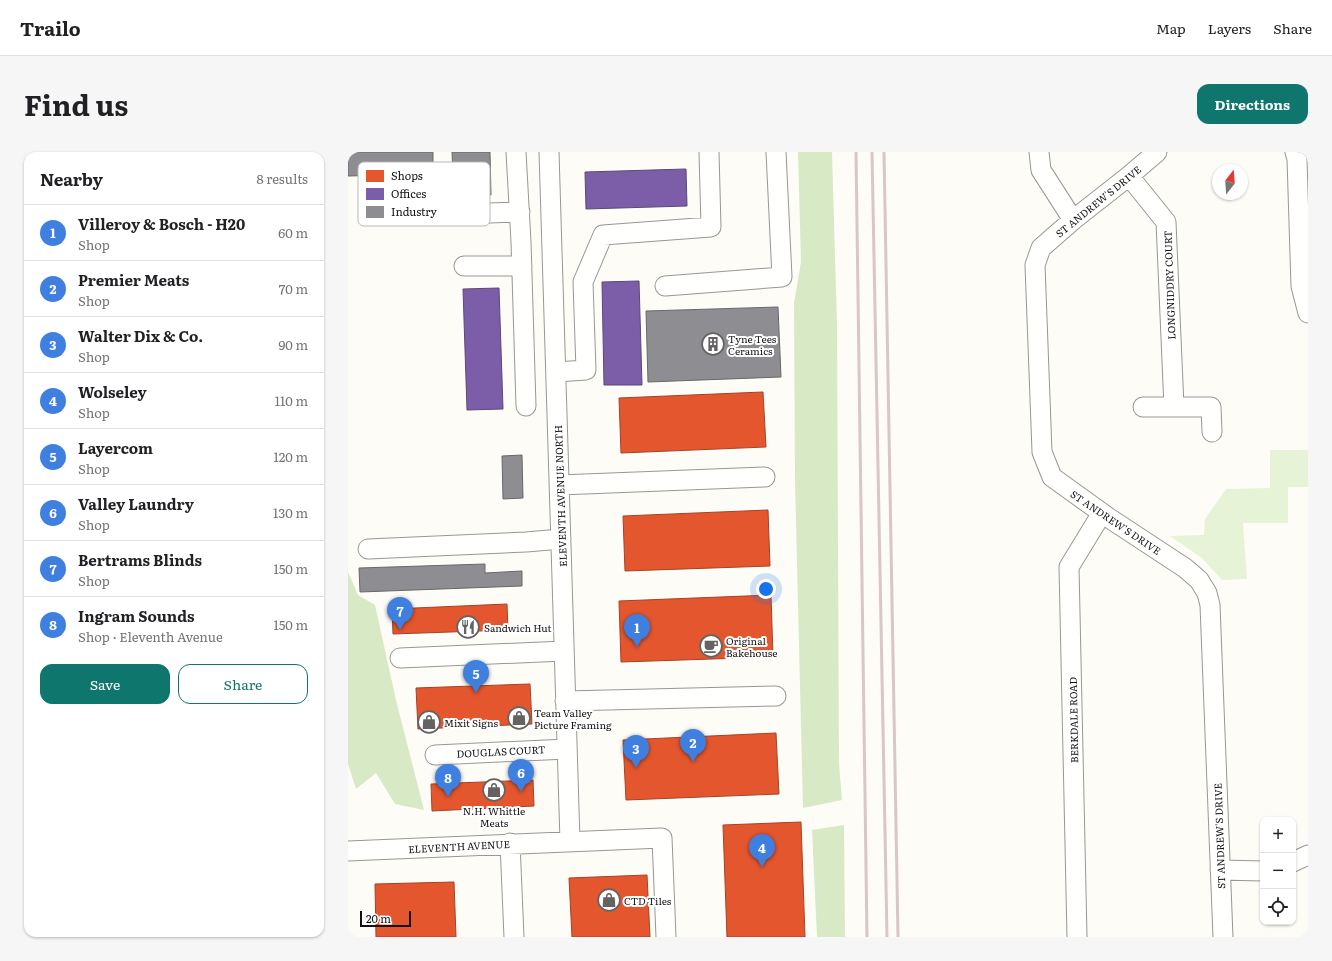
<!DOCTYPE html>
<html lang="en">
<head>
<meta charset="utf-8">
<style>
  :root { --surface:#fff; --page:#f6f6f6; --text:#202124; --muted:#757577; --line:#e0e0e0; --accent:#0f766e }
  body { margin:0; font-family:Literata,serif; background:var(--page); color:var(--text) }
  .controls { position:absolute; right:12px; bottom:12px; display:grid; overflow:hidden; border-radius:8px; box-shadow:0 1px 3px #0004 }
  .controls button { width:36px; height:36px; display:grid; place-items:center; padding:0; border:0; border-bottom:1px solid var(--line); background:var(--surface); color:var(--text); font:20px sans-serif }
  .compass { position:absolute; left:864px; top:12px; width:36px; height:36px; border-radius:50%; background:var(--surface); box-shadow:0 1px 3px #0004; rotate:17deg }
  .scale { position:absolute; left:12px; bottom:10px; width:51px; box-sizing:border-box; padding-left:4px; border:2px solid #111; border-top:0; font-size:11px; line-height:14px; white-space:nowrap; color:#111; -webkit-text-stroke:3px #fff; paint-order:stroke }
  .you { position:absolute; left:418px; top:437px; width:14px; height:14px; margin:-10px; border:3px solid #fff; border-radius:50%; background:#1a73e8; box-shadow:0 0 0 6px #1a73e833 }
  .badge { display:grid; place-items:center; width:26px; height:26px; border-radius:50%; background:var(--accent); color:#fff; font-size:13px; font-weight:700 }
  .pin { position:absolute; translate:-50% -33px; filter:drop-shadow(0 1px 2px #0008) }
  .pin::after { content:''; position:absolute; top:21px; width:14px; height:12px; background:inherit; clip-path:polygon(0 0,100% 0,50% 100%) }
  .list { margin:0; padding:0; list-style:none }
  h2 { display:flex; justify-content:space-between; align-items:center; height:52px; margin:0; padding:0 16px; font-size:17px }
  h2 small { font-size:13px; font-weight:400; color:var(--muted) }
  .list li { display:grid; grid-template-columns:26px 1fr auto; gap:12px; align-items:center; box-sizing:border-box; height:56px; padding:0 16px; border-top:1px solid var(--line) }
  .list b { display:block; font-size:15px; white-space:nowrap }
  .list p { margin:0; font-size:13px; white-space:nowrap; color:var(--muted) }
  .list em { font-size:13px; font-style:normal; color:var(--muted) }
  .actions { display:flex; gap:8px; padding:12px 16px }
  .actions a { flex:1; padding:9px 0; border:1px solid var(--accent); border-radius:12px; text-align:center; font-size:14px; color:var(--accent) }
  .actions .main { background:var(--accent); color:#fff }
  .icon { flex:none; width:22px; height:22px; fill:none; stroke:currentColor; stroke-width:2; stroke-linecap:round; stroke-linejoin:round }
  .map { position:relative; flex:none; width:960px; height:785px; overflow:hidden; border-radius:12px }
  header { display:flex; align-items:center; gap:24px; box-sizing:border-box; height:56px; padding:0 20px; background:var(--surface); border-bottom:1px solid var(--line) }
  header strong { font-size:19px }
  nav { display:flex; gap:22px; margin-inline-start:auto; font-size:14px }
  .intro { display:flex; align-items:center; justify-content:space-between; box-sizing:border-box; height:96px; padding:0 24px }
  h1 { margin:0; font-size:28px }
  .button { padding:10px 18px; border-radius:12px; background:var(--accent); color:#fff; font-size:14px; font-weight:700 }
  main { display:flex; gap:24px; padding:0 24px }
  aside { flex:1; background:var(--surface); border-radius:12px; box-shadow:0 1px 3px #0004 }
  .map>svg:first-child { display:block }
</style>
</head>
<body>
<header>
<strong>Trailo</strong>
<nav><a>Map</a><a>Layers</a><a>Share</a></nav>
</header>
<div class="intro"><h1>Find us</h1><a class="button">Directions</a></div>
<main>
<aside>
<h2>Nearby<small>8 results</small></h2>
<ul class="list">
<li><span class="badge" style="background:#3f7fe0">1</span><div><b>Villeroy &amp; Bosch - H20</b><p>Shop</p></div><em>60 m</em></li>
<li><span class="badge" style="background:#3f7fe0">2</span><div><b>Premier Meats</b><p>Shop</p></div><em>70 m</em></li>
<li><span class="badge" style="background:#3f7fe0">3</span><div><b>Walter Dix &amp; Co.</b><p>Shop</p></div><em>90 m</em></li>
<li><span class="badge" style="background:#3f7fe0">4</span><div><b>Wolseley</b><p>Shop</p></div><em>110 m</em></li>
<li><span class="badge" style="background:#3f7fe0">5</span><div><b>Layercom</b><p>Shop</p></div><em>120 m</em></li>
<li><span class="badge" style="background:#3f7fe0">6</span><div><b>Valley Laundry</b><p>Shop</p></div><em>130 m</em></li>
<li><span class="badge" style="background:#3f7fe0">7</span><div><b>Bertrams Blinds</b><p>Shop</p></div><em>150 m</em></li>
<li><span class="badge" style="background:#3f7fe0">8</span><div><b>Ingram Sounds</b><p>Shop · Eleventh Avenue</p></div><em>150 m</em></li>
</ul>
<div class="actions"><a class="main">Save</a><a>Share</a></div>
</aside>
<div class="map">
<svg width="960" height="785" viewBox="0 0 960 785">
  <rect width="100%" height="100%" fill="#fdfcf7"/>
  <path fill="#e7f3d7" d="M922 298H960V335H940V371H895L899 427 874 428 854 406 822 384 856 383 857 367 878 337 922 336Z"/>
  <path fill="#d8eac5" d="M450 0H484L489 173 491 612 494 648 455 656 447 329 446 151 453 110Z
    M0 420 10 443 27 453 48 548 76 658 47 652 28 621 8 637 0 612Z
    M496 673 497 785H469L464 678Z"/>
  <path fill="#e4572e" stroke="#a54225" d="M415 240 418 295 273 301 271 246Z
    M420 358 422 414 277 419 275 364Z
    M423 443 425 505 273 510 271 449Z
    M159 452 160 478 45 482 44 457Z
    M182 532 184 572 70 577 68 536Z
    M428 581 431 642 278 648 275 588Z
    M185 628 186 654 84 659 83 632Z
    M453 670 457 785H379L375 673Z
    M299 723 302 785H224L221 726Z
    M106 730 108 785H28L27 732Z"/>
  <path fill="#7b5ea7" stroke="#5b477a" d="M338 17 339 54 238 57 237 20Z
    M291 129 294 233H256L254 130Z
    M151 136 155 257 119 258 115 137Z"/>
  <path fill="#8d8d92" stroke="#68686b" d="M0 0H85V22L0 24Z
    M104 0H142L143 43 106 44Z
    M430 155 433 225 300 230 298 159Z
    M174 303 175 346 155 347 154 304Z
    M137 412V421L174 419V434L12 440 11 416Z"/>
  <g fill="none" stroke-linecap="round" stroke-linejoin="round">
    <g stroke="#979795" stroke-width="21">
      <path id="minor" d="M168 0 173 90 178 254
        M201 0 222 689
        M691 0 693 18 725 68
        M809 0 781 24 725 68 693 96 687 113 694 300 704 325 761 366 837 416 851 428 859 441 862 453 875 785
        M947 0 949 7 953 134 960 161
        M781 24 818 70 826 255
        M114 62 172 60
        M116 114H174
        M317 134 434 125 428 0
        M208 220 238 218 235 130 255 83 363 75 361 0
        M795 255H863L864 280
        M211 333 417 325
        M20 397 178 390 213 387
        M52 506 216 499
        M217 549 428 544
        M87 603 219 597
        M162 691 166 785
        M0 699 314 686 318 785
        M945 710 960 703
        M872 718 915 719
        M729 785 721 415 754 361"/>
    </g>
    <use href="#minor" stroke="#fffffe" stroke-width="19"/>
    <path stroke="#d9c6c7" stroke-width="3" d="M508 0 519 785
      M524 0 539 785
      M536 0 550 785"/>
  </g>
  <defs>
    <g id="building-ring" transform="scale(1.15)"><circle r="9.5" fill="#fff" stroke="#646362" stroke-width="1.5"/><path d="M-4-6H4V6H1V3H-1V6H-4ZM-2.5-4.3h1.7v1.8h-1.7ZM.8-4.3h1.7v1.8H.8ZM-2.5-1h1.7V.8h-1.7ZM.8-1h1.7V.8H.8Z" fill="#646362"/></g>
    <g id="restaurant-ring" transform="scale(1.15)"><circle r="9.5" fill="#fff" stroke="#646362" stroke-width="1.5"/><path d="M-5-6h1v4h1v-4h1v4h1v-4h1v5L-1.5 .5V6h-2V.5L-5-1ZM5-6V6H3V1.5H1.5Q1.5-4 5-6Z" fill="#646362"/></g>
    <g id="cafe-ring" transform="scale(1.15)"><circle r="9.5" fill="#fff" stroke="#646362" stroke-width="1.5"/><path d="M-5.5-4.5H6V0H3Q3 3.5 0 3.5H-2.5Q-5.5 3.5-5.5 0ZM3-3.2v2h1.7v-2ZM-6 4.5H4V6H-6Z" fill="#646362"/></g>
    <g id="shop-ring" transform="scale(1.15)"><circle r="9.5" fill="#fff" stroke="#646362" stroke-width="1.5"/><path d="M-5-2.5h2.3a2.7 3.5 0 0 1 5.4 0H5L5.5 6h-11ZM-1.5-2.5h3a1.5 2.3 0 0 0-3 0Z" fill="#646362"/></g>
  </defs>
  <g fill-rule="evenodd">
    <use href="#building-ring" x="365" y="192"/>
    <use href="#restaurant-ring" x="120" y="475"/>
    <use href="#cafe-ring" x="363" y="494"/>
    <use href="#shop-ring" x="171" y="566"/>
    <use href="#shop-ring" x="81" y="570"/>
    <use href="#shop-ring" x="146" y="638"/>
    <use href="#shop-ring" x="261" y="748"/>
  </g>
  <g text-anchor="middle" dominant-baseline="central" stroke-width="4" stroke-linejoin="round" paint-order="stroke">
    <g font-size="10" fill="#111" stroke="#fff">
      <text transform="translate(750 49) rotate(-39)">ST ANDREW'S DRIVE</text>
      <text transform="translate(821 133) rotate(-92)">LONGNIDDRY COURT</text>
      <text transform="translate(212 344) rotate(-92)">ELEVENTH AVENUE NORTH</text>
      <text transform="translate(768 370) rotate(34)">ST ANDREW'S DRIVE</text>
      <text transform="translate(725 568) rotate(-91)">BERKDALE ROAD</text>
      <text transform="translate(153 599) rotate(-3)">DOUGLAS COURT</text>
      <text transform="translate(871 684) rotate(-92)">ST ANDREW'S DRIVE</text>
      <text transform="translate(111 694) rotate(-3)">ELEVENTH AVENUE</text>
    </g>
    <g font-size="10" fill="#111" stroke="#fff" text-anchor="start">
      <text x="380" y="186">Tyne Tees<tspan x="380" dy="12">Ceramics</tspan></text>
      <text x="136" y="475">Sandwich Hut</text>
      <text x="378" y="488">Original<tspan x="378" dy="12">Bakehouse</tspan></text>
      <text x="186" y="560">Team Valley<tspan x="186" dy="12">Picture Framing</tspan></text>
      <text x="96" y="570">Mixit Signs</text>
      <text x="146" y="658" text-anchor="middle">N.H. Whittle<tspan x="146" dy="12">Meats</tspan></text>
      <text x="276" y="748">CTD Tiles</text>
    </g>
  </g>
  <rect x="10" y="10" width="132" height="64" rx="6" fill="#fff" stroke="#b8b8b8" stroke-width="1"/>
  <rect x="18" y="18" width="18" height="12" fill="#e4572e"/>
  <rect x="18" y="36" width="18" height="12" fill="#7b5ea7"/>
  <rect x="18" y="54" width="18" height="12" fill="#8d8d92"/>
  <g font-size="11" fill="#111">
    <text x="43" y="28">Shops</text>
    <text x="43" y="46">Offices</text>
    <text x="43" y="64">Industry</text>
  </g>
</svg>
<div class="controls">
<button>+</button>
<button>−</button>
<button><svg class="icon" aria-label="locate" viewBox="0 0 24 24"><circle cx="12" cy="12" r="6"/><path d="M12 2v4M12 18v4M2 12h4M18 12h4"/></svg></button>
</div>
<svg class="compass" viewBox="-18 -18 36 36"><path d="M0-13l5 13h-10z" fill="#e53935"/><path d="M0 13l5-13h-10z" fill="#757577"/></svg>
<div class="scale">20 m</div>
<div class="you"></div>
<div class="pin badge" style="left:289px;top:495px;background:#3f7fe0">1</div>
<div class="pin badge" style="left:345px;top:610px;background:#3f7fe0">2</div>
<div class="pin badge" style="left:288px;top:616px;background:#3f7fe0">3</div>
<div class="pin badge" style="left:414px;top:715px;background:#3f7fe0">4</div>
<div class="pin badge" style="left:128px;top:541px;background:#3f7fe0">5</div>
<div class="pin badge" style="left:173px;top:640px;background:#3f7fe0">6</div>
<div class="pin badge" style="left:52px;top:478px;background:#3f7fe0">7</div>
<div class="pin badge" style="left:100px;top:645px;background:#3f7fe0">8</div>
</div>
</main>
</body>
</html>
